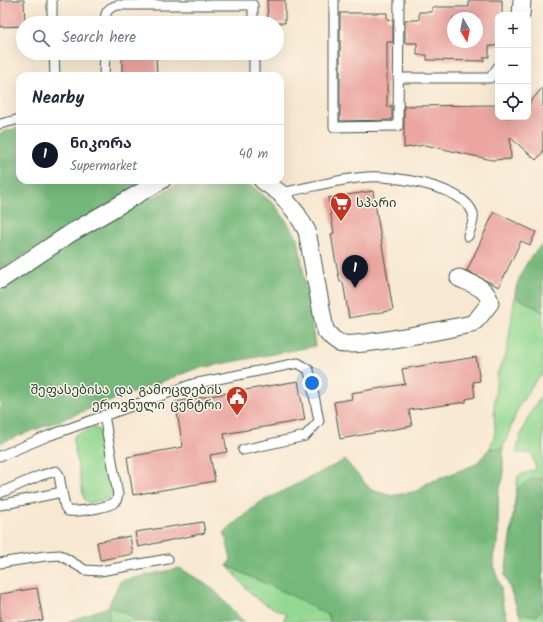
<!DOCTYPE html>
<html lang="en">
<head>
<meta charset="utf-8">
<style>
  :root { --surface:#fff; --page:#f6f6f7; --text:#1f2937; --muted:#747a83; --line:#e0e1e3; --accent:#111827 }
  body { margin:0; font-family:Kalam,"Noto Sans Georgian",sans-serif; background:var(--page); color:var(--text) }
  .controls { position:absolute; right:12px; top:12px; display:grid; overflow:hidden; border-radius:8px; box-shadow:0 4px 16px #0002 }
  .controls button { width:36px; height:36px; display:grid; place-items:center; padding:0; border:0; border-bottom:1px solid var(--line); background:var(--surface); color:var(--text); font:20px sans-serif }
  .compass { position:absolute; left:447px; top:12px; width:36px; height:36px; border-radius:50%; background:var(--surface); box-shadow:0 4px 16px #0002; rotate:170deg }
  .you { position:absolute; left:312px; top:383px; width:14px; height:14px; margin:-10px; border:3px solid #fff; border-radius:50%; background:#1a73e8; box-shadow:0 0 0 6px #1a73e833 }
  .badge { display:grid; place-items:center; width:26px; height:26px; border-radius:50%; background:var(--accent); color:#fff; font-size:13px; font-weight:700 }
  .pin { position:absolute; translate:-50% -33px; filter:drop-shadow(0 1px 2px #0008) }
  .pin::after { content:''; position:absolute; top:21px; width:14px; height:12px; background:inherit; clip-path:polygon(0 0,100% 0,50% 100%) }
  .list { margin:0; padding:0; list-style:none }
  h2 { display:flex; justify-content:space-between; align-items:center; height:52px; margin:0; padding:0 16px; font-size:17px }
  h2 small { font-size:13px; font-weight:400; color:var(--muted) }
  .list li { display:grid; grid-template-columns:26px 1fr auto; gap:12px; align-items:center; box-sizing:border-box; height:60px; padding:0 16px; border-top:1px solid var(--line) }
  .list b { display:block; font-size:15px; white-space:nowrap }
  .list p { margin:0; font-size:13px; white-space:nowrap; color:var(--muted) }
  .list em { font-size:13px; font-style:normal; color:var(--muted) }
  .icon { flex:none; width:22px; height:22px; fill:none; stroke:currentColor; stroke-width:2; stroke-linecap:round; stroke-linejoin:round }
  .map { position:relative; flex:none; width:543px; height:622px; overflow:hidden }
  .search { position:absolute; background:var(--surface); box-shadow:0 4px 16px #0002; left:16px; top:16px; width:268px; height:44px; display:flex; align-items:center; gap:10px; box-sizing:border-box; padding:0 14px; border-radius:22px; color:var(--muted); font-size:15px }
  .panel { position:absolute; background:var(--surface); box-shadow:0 4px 16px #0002; left:16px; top:72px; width:268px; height:112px; border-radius:12px }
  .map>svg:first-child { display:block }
</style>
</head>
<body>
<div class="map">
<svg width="543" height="622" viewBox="0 0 543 622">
  <rect width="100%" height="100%" fill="#fcf5e5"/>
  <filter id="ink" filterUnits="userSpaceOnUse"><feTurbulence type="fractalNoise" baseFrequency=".025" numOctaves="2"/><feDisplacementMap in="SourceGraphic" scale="8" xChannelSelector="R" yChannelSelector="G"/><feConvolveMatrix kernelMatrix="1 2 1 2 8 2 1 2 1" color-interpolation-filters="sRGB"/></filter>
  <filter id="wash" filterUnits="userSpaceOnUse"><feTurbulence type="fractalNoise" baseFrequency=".012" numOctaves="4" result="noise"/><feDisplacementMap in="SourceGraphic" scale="16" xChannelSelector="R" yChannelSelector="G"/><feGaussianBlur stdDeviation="0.9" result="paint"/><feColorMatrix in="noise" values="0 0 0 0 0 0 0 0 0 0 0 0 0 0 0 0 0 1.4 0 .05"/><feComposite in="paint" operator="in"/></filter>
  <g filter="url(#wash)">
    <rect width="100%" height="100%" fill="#f8e8d2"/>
    <path fill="#93d892" stroke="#598a63" d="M515 296 543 312V374L536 380 519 406 503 448V478L498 494V543L493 555 495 571 501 588 502 602 509 622 371 490 392 496 418 491 426 484 477 464 490 448 495 433 494 406 497 374 507 350Z
      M543 394V622H523L505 575 518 476 536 469 532 454 516 453C520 433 530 410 543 394Z
      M95 428 100 431 112 494 108 499 88 503 84 499 73 440 75 435Z
      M227 566 289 594 328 615 331 622H283L286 614C276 609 265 605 256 598 245 589 238 576 227 566Z
      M108 607 125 612 137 622H109Z"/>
    <path fill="#76b87c" stroke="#4a7a58" d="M20 127V180H149L0 270V133Z
      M185 180H239L253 187 275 205 298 238 315 346 195 369 0 443V292L76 240Z
      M543 245V312L515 296C515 281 530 253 543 245Z
      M490 448H503V478L498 494V543L493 555 495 571 501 588 502 602 509 622H331L328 615 289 594 227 566 231 559 224 532 259 503 345 460 371 490 392 496 418 491 426 484 476 464Z
      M543 478V607L537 616 519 614 505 575 518 488 531 479Z
      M180 568 213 589 244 622H137L125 612 109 607V622H67L108 607 120 581Z"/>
    <g id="blocks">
      <path fill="#eba6a0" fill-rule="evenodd" d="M0 0H24L25 23H23V26L0 27Z
        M267 0H285V23H268Z
        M469 0H502V15H498V46H489V57H484V61L427 60V55H417V43H405V20H419V12H432V7H469ZM453 18H477V42H453Z
        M340 13H387V19L393 20V42H387V107L392 106V120L340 121Z
        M122 53H156L157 76H122Z
        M543 87V152L536 160 510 137 511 159 492 160 425 145 404 148V106L498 105V117H528V105Z
        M373 191 393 310 349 318 343 282H340L335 258 331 234 334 233 328 198Z
        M494 212 536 232 530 245 521 241 499 287 467 271Z
        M476 357 480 381 473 382 475 397 466 399V402L409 410 412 426 340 439 334 402 352 399 351 393 405 384 402 369Z
        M298 381 305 420 224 434 227 452 210 455 215 481 133 495 127 457 183 447 175 402Z
        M203 522 205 533 138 547 135 532Z
        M130 536 133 554 100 560 97 542Z
        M37 588 43 620 29 622H0V594Z"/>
    </g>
  </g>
  <g filter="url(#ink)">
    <use href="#blocks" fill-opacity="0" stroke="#40574c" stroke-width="1"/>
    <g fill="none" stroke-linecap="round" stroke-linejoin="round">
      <g stroke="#40574c" stroke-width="11">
        <path id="lane" d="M52 0V23
          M334 0V127L398 126 399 0
          M105 23C105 12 107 8 118 5H253V23
          M54 53 55 76
          M254 53V76
          M104 76 105 53
          M398 78H490L498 67
          M0 124 20 119
          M280 193C309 188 338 179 367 177 392 175 463 186 473 213 475 220 470 229 468 236
          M0 456 48 436 193 384 298 363 309 370 319 421 305 436 243 450
          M0 493 39 476 56 471 59 475 62 492
          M0 505 62 492 65 507 68 511C76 512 110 508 116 501 117 500 117 497 118 495L104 415
          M0 563 45 556 60 555 85 570 100 571 168 559"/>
      </g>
      <g stroke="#40574c" stroke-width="19">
        <path id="street" d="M521 15 522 0
          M262 180 280 193 297 214 307 231 325 330C329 335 333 340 339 343 355 349 449 328 472 324L479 317 490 303C488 288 472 284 459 278
          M0 280 71 233 162 180"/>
      </g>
      <use href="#lane" stroke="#fff" stroke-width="9"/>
      <use href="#street" stroke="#fff" stroke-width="17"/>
    </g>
  </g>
  <defs>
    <g id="supermarket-pin" transform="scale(1.15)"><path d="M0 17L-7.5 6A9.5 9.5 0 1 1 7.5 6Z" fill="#c8321e" stroke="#fcf5e5"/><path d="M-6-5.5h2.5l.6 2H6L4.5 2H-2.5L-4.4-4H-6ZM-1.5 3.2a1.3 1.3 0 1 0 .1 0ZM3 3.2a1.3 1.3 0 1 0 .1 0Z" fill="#fff"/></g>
    <g id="civic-pin" transform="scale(1.15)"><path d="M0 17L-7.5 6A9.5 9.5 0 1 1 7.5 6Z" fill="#c8321e" stroke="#fcf5e5"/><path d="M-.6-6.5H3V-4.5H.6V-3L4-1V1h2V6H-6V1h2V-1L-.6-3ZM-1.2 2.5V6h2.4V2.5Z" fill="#fff"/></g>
  </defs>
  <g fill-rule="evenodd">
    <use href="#supermarket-pin" x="341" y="203"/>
    <use href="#civic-pin" x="237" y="397"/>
  </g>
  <g text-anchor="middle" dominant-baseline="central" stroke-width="3" stroke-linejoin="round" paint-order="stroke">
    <g font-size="13" fill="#1f3d34" stroke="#fcf5e5" text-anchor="start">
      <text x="356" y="203">სპარი</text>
      <text x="222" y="390" text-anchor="end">შეფასებისა და გამოცდების<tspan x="222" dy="15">ეროვნული ცენტრი</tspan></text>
    </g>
  </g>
</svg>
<div class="controls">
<button>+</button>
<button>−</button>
<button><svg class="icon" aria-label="locate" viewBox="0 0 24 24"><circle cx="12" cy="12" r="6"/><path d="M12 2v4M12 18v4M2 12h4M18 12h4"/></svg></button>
</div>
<svg class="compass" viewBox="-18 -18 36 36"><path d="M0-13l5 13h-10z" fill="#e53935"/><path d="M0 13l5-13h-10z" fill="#747a83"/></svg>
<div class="you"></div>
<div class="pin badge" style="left:355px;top:288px">1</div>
<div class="search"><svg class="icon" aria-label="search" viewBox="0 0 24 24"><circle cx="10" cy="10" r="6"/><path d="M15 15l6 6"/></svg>Search here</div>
<section class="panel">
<h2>Nearby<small></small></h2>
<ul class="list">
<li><span class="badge">1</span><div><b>ნიკორა</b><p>Supermarket</p></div><em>40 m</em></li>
</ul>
</section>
</div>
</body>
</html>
